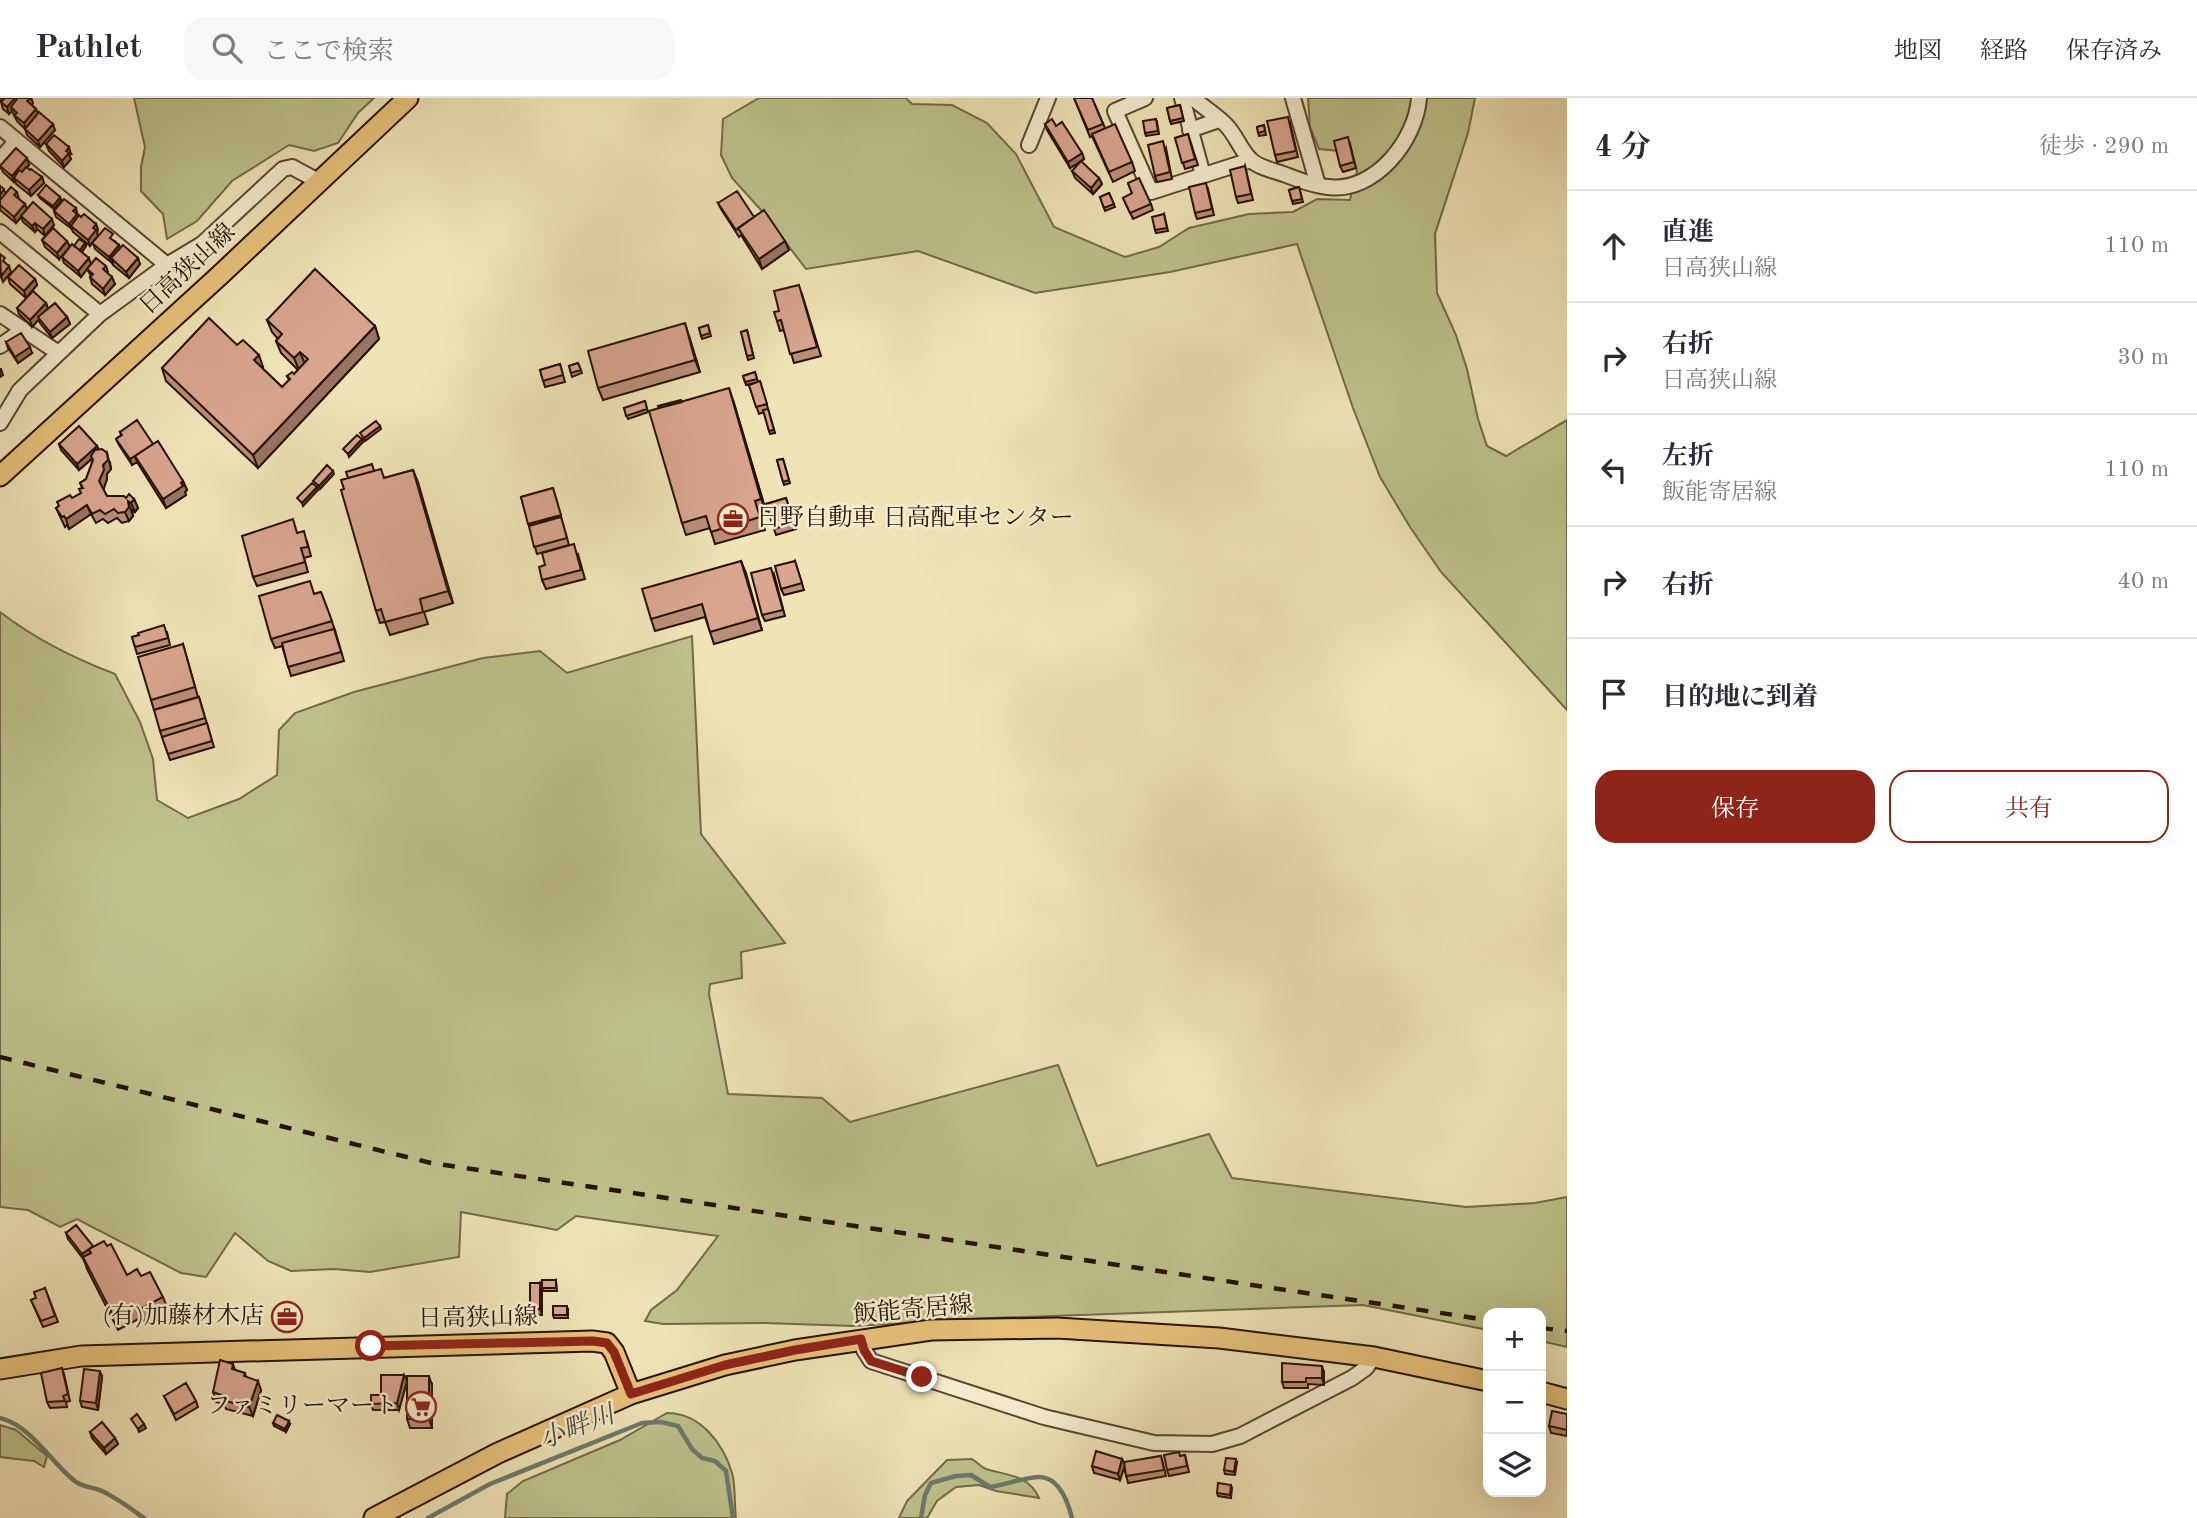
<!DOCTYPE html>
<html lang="ja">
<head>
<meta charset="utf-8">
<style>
  :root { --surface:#fff; --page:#f7f7f7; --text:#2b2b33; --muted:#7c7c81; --line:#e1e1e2; --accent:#8f2418 }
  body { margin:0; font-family:"Old Standard TT","Noto Serif JP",serif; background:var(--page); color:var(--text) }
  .controls { position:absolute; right:21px; bottom:21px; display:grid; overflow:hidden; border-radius:14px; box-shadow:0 7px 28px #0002 }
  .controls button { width:63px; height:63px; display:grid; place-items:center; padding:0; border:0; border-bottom:2px solid var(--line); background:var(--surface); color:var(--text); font:35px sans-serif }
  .stop { position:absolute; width:21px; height:21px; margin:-16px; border:5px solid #8f2418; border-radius:50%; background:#fff }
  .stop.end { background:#8f2418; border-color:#fff; box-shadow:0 2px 7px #0008 }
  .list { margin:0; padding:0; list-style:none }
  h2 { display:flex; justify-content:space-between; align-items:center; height:91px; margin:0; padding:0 28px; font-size:30px }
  h2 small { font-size:23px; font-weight:400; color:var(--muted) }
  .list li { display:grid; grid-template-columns:46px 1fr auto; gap:21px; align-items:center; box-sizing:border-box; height:112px; padding:0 28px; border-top:2px solid var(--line) }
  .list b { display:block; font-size:26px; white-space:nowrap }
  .list p { margin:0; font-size:23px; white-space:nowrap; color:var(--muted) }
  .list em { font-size:23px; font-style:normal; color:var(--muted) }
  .actions { display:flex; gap:14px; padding:21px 28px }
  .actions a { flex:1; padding:16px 0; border:2px solid var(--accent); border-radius:21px; text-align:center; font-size:24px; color:var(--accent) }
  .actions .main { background:var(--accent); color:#fff }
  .icon { flex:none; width:38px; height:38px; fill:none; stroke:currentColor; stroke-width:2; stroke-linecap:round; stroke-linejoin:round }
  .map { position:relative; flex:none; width:1567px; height:1420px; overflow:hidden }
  header { display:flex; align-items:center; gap:42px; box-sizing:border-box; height:98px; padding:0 35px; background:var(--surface); border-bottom:2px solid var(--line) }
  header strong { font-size:33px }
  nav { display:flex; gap:38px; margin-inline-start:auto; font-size:24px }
  .search { width:490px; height:63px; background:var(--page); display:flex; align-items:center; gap:18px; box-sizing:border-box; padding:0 24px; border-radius:21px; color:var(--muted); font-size:26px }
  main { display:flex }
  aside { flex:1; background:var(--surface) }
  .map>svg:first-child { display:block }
</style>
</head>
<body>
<header>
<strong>Pathlet</strong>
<div class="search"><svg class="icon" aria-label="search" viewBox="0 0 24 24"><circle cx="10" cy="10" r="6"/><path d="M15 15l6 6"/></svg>ここで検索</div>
<nav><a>地図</a><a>経路</a><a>保存済み</a></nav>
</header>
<main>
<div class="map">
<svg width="1567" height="1420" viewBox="0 0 1567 1420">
  <rect width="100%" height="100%" fill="#f0e4b6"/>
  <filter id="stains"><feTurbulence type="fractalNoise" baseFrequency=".00286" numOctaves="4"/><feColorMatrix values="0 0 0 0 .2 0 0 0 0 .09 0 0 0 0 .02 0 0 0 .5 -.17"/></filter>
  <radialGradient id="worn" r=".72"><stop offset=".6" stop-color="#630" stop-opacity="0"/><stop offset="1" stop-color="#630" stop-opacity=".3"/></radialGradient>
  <path fill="#bec28b" stroke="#726a48" stroke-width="2" d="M134 0H374L358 15 338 45 314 53 289 47 232 83 197 123 167 141 163 116 141 93V69L145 49Z
    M759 0H906L912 6 952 7 987 25 1016 56 1054 129 1125 159 1159 149 1189 130 1249 116 1293 114 1317 101 1350 102 1357 73 1351 54 1319 51 1310 29 1308 0H1475L1468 35 1435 136 1437 195 1456 237 1467 271 1478 321 1487 348 1506 358 1567 322V612L1441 474 1410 429 1380 379 1353 310 1297 146 1170 174 1035 195 918 153 806 171 761 112 732 80 721 57 723 21Z
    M0 514C35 541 73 560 115 576L140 624 153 661 157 702 188 720 239 701 277 677 279 632 295 615 354 594 483 560 540 553 567 575 692 538 701 736 785 845 741 854 742 880 710 886 709 896 728 996 822 1000 850 1024 1058 967 1097 1068 1209 1036 1232 1080 1466 1109 1535 1105 1567 1099V1249L1541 1243V1215H1488V1232L1363 1207 992 1220 853 1228 764 1225 663 1226 645 1223 651 1212 677 1192 718 1138 576 1118 557 1132 461 1114 459 1159 370 1174 334 1171 291 1173 268 1163 235 1135 206 1179 181 1175 77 1121 60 1129 28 1112 0 1109Z
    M667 1315C700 1315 723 1345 732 1375 736 1388 734 1406 736 1420H505L507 1396 523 1383 620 1342Z
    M0 1327 16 1332 47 1358 44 1369 34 1363 0 1359Z
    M972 1361C977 1364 981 1369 986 1371 1008 1378 1028 1376 1039 1400L996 1393 979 1387 956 1389 937 1403 927 1420H899L907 1403 947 1362Z"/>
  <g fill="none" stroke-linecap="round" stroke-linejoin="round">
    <path stroke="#6c796c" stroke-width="4.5" d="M0 1320C33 1329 50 1364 76 1384 83 1389 93 1389 102 1393 117 1400 130 1410 144 1420
      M428 1420 490 1386 642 1325 661 1324 678 1328 692 1351 702 1360 715 1363 726 1373 733 1420
      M921 1420 925 1397 931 1385 956 1378 971 1377 990 1389C1003 1387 1031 1378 1040 1379 1060 1380 1068 1404 1072 1420"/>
    <g stroke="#584630" stroke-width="18">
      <path id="minor" d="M1145 0 1115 13 1151 94 1251 62
        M1182 0 1203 77
        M1193 0C1203 9 1216 17 1226 27 1236 37 1241 53 1251 62 1259 70 1276 73 1286 77 1299 82 1314 88 1328 89 1375 95 1416 42 1419 0
        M1293 0 1318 87
        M0 29 167 167
        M1190 32 1219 22
        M1029 47 1048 0
        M0 62 16 43
        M0 134 100 216
        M0 216 57 254
        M0 248 24 231
        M0 325 20 292 100 216 167 167 202 146 283 71 292 69 318 83
        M861 1241 864 1252 871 1263 1044 1319 1154 1345 1212 1346 1240 1338 1352 1280 1366 1270 1374 1259"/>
    </g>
    <g stroke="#261104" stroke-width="23">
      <path id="major" d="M0 378 219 178 408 0
        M0 1271 81 1258 592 1243 607 1245 614 1254 631 1296
        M1541 1294 1567 1301
        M374 1420 498 1355 631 1296 725 1267 795 1252 931 1232 1057 1230 1219 1240 1374 1259 1488 1283"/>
    </g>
    <use href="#minor" stroke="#f5edd0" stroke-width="14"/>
    <use href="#major" stroke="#e8c27b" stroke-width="19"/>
    <path stroke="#261104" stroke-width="4.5" stroke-dasharray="12 12" stroke-linecap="butt" d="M0 959 431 1065 1488 1222
      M1541 1230 1567 1233"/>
  </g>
  <path fill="#bb8e7a" stroke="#261104" stroke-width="2" d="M0 0H31L33 5 32 7 36 11 38 16 55 32 40 49 27 37 25 31 17 23 12 13 9 16 3 11Z
    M1074 0H1092L1105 30 1132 64 1135 73 1113 84 1092 38 1090 39Z
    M1180 7 1184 23 1171 26 1167 10Z
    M1157 24 1159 36 1146 38 1145 35Z
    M1290 25 1298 59 1277 64 1275 57Z
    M1045 26 1056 28 1082 55 1084 61 1070 70 1047 32Z
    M1264 27 1266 37 1259 38 1257 29Z
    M1188 36 1198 67 1185 71 1175 40Z
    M46 46 71 56 69 57 71 61 64 69 49 53Z
    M1350 46 1356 70 1343 74 1340 68Z
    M1166 50 1172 81 1157 84 1155 78Z
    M29 67 27 70 42 79 44 85 31 98 16 86 15 83 14 84 3 74 0 68Z
    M1245 68 1253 102 1238 105 1236 99Z
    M1072 73 1099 80 1102 86 1093 96 1075 80Z
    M1128 85 1151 106 1153 112 1133 121 1123 100 1132 96Z
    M0 88 6 95 17 94 19 101 25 106 27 112 54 127 45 138 37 131 35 134 23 124 21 119 16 125 0 112Z
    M1299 89 1303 104 1293 106 1289 92Z
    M1208 91 1214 117 1197 121 1195 115Z
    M1109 95 1115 109 1105 113 1100 99Z
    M38 97 60 99 61 102 54 111 40 100Z
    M718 105 754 119 785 143 789 152 762 171 741 137 739 139 721 111Z
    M54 113 78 117V119L96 126 98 132 97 134 98 138 115 143 120 150 140 166 129 180 113 167V164L112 165 95 151 93 145 90 148 73 134 72 131 56 119Z
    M1164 116 1168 133 1156 135 1155 132Z
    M53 130 59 161 45 149 42 142Z
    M85 145 86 148 82 154 91 166 106 168 108 174 107 175 115 186 105 197 92 186 90 179 91 178 87 171 81 179 64 165 62 159 74 148Z
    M8 179 35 181 37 187 26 200 10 186Z
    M802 196 821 258 794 265 784 232 780 233 777 223 779 213Z
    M46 205 48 211 67 219 70 226 52 240 40 225 39 221 32 229 19 216 17 210Z
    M267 222 375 228 379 241 258 370 166 283 162 270 237 247 263 269 262 270 282 289 289 282 287 278 294 276 298 272 281 255 276 243 278 241 272 234Z
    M708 227 711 238 702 241 699 230Z
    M747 232 754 260 748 262 741 234Z
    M689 238 700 274 603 302 598 290Z
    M6 244 32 255 18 265 8 250Z
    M578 265 582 275 572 279 569 268Z
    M560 266 565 284 545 289 540 272Z
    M755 274 758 284 746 287 743 278Z
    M760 283 775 335 770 336 764 314 759 316 749 287Z
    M733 302 766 413 760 415 765 432 715 446 710 430 686 437 682 425 659 310 682 304Z
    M645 303 648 314 628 321 624 310Z
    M120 334 153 346 183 383 187 392 185 394 186 397 166 410 137 364 132 367 119 347 116 341 121 337Z
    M59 346 97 348 99 352 110 364 111 371 107 376V381L103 391 107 398 134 401 138 410 135 414 132 412 133 418 129 423 122 425 117 420 108 425 103 421 96 425 91 416 69 431 67 427 65 429 56 410 81 395 82 390 80 385 86 381 93 362 92 361 79 372 61 352Z
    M783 361 790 385 784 387 777 362Z
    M413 372 453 505 424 514 428 526 390 537 385 524 380 525 376 513 344 391 375 373 384 380Z
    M553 390 569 447 537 456 521 399Z
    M786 400 796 431 776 437 766 406Z
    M297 435 307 443 311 458 304 460 308 474 257 488 253 479Z
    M578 456 585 481 546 491 542 482Z
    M741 463 762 532 714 546 705 519 655 533 651 521Z
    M795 463 804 492 784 497 781 491Z
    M774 476 785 518 765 523 762 517Z
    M321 494 335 532 344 563 291 578 282 548 275 550 271 541 314 496Z
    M167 534 170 547 137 556 132 539 139 537Z
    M183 546 198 599 154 612 151 602Z
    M199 599 214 649 170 662 160 633Z
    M66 1135 93 1149 127 1177 141 1178 163 1199 168 1212 145 1224 142 1219 118 1232 87 1171 84 1162 68 1141Z
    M556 1182 557 1193H543L542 1190Z
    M540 1185 542 1191V1217H532L530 1211Z
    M45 1190 58 1224 43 1229 31 1202 36 1200Z
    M568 1211V1220H554L553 1217Z
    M233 1266 235 1272 245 1275 246 1279 261 1292 253 1318 226 1311 224 1306 216 1304 213 1294Z
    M1324 1274V1287L1308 1286V1290H1284L1282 1284Z
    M64 1276 70 1303 66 1304 67 1309 50 1310 47 1304Z
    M404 1277 407 1283 399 1312H373L371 1306Z
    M102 1279 98 1312 82 1309 80 1303Z
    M432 1287V1330H410L407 1321Z
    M164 1298 196 1303 198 1309 176 1322Z
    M1567 1316V1338L1551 1335 1549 1328Z
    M273 1325 290 1326 286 1334 274 1328Z
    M90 1334 115 1340 118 1346 106 1356 92 1340Z
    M1185 1357 1189 1374 1169 1378 1167 1372 1180 1358Z
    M1161 1358 1166 1378 1128 1385 1124 1368 1120 1382 1094 1375 1092 1368 1122 1361 1124 1365Z
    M1237 1364 1235 1377 1225 1376 1224 1372Z
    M1231 1387 1232 1390 1231 1400 1218 1398 1217 1395Z"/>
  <path fill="#987463" stroke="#261104" stroke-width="2" d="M15 0H22L11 9 12 13 9 16 7 9Z
    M30 0H31L33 5 30 9 27 3Z
    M36 11 39 17 26 32 24 25Z
    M53 26 55 32 40 49 38 43Z
    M69 49 71 56 69 57 71 61 64 69 62 63 66 53Z
    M1082 55 1084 61 1070 70 1068 64Z
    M27 60 29 67 16 82 14 80 15 83 14 84 12 78Z
    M42 79 44 85 31 98 29 92Z
    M1099 80 1102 86 1093 96 1091 90Z
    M60 99 61 102 54 111 53 108Z
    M25 106 27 112 16 125 14 119Z
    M76 110 79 123 71 128 72 132 69 126 73 113Z
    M52 121 54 127 45 138 43 131Z
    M35 125 37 131 35 134 32 128Z
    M96 126 98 132 97 134 98 138 90 148 88 142 93 130Z
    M67 143 70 149 59 161 57 155Z
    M785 143 789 152 762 171 759 161Z
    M85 145 86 148 81 155 80 152Z
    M119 147 122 154 111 160 113 164 112 165 109 159Z
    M89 160 91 166 81 179 78 173Z
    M138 160 140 166 129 180 126 174Z
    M9 168 11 174 3 184 1 178Z
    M112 179 115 186 105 197 103 191Z
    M35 181 37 187 26 200 24 193Z
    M46 205 48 211 32 229 30 222Z
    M67 219 70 226 52 240 50 234Z
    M685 225 689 238 700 274 695 262Z
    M375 228 379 241 258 370 253 357Z
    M30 249 32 255 18 265 15 259Z
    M300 254 305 266 299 272 294 260Z
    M259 257 263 269 258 275 254 262Z
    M0 271H1L3 277 0 279Z
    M729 290 733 302 766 413 761 401Z
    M380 328 381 331 365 343 364 340Z
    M362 341 363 344 349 359 348 356Z
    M153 346 135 358 137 364 132 367 130 361Z
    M97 348 99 354 79 372 77 366Z
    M107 355 111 371 107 376V381L103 393 99 383Z
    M413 372 418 384 453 505 448 493Z
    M333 373 334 376 320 391 319 388Z
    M183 383 187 392 185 394 186 397 166 410 163 401Z
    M317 389 318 392 303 408 302 405Z
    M134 401 138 410 135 414 131 405Z
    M128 403 133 418 129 423 125 414Z
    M87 407 91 416 69 431 66 421Z
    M741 463 746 475 762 532 758 520Z
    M89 1151 91 1157 84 1163 82 1156Z
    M540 1185 542 1191V1217L540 1211Z
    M1322 1268 1324 1274V1287L1322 1280Z
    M100 1273 102 1279 98 1312 96 1305Z
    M404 1277 407 1283 399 1312 397 1305Z
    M429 1278 432 1287V1330L429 1321Z
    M258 1283 261 1292 253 1318 249 1309Z
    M289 1323 290 1326 286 1334 285 1331Z
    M144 1326 146 1330 139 1334 138 1331Z
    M115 1340 118 1346 106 1356 104 1350Z
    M1122 1361 1125 1367 1120 1382 1118 1376Z"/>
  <path fill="#d9a58e" stroke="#261104" stroke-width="2" d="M2 0H15L7 9 1 4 4 1Z
    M18 0H30L27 3 36 11 24 25 14 17 17 15 11 9Z
    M1074 0H1092L1103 26 1088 32Z
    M1180 7 1183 20 1170 23 1167 10Z
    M39 14 53 26 38 43 25 31Z
    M1288 19 1296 53 1275 57 1267 23Z
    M1052 21 1056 28 1062 24 1082 55 1068 64 1045 26Z
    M1156 21 1158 33 1145 35 1143 23Z
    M1115 26 1132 64 1109 74 1092 36Z
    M1264 27 1265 33 1258 35 1257 29Z
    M1188 36 1195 61 1182 65 1175 40Z
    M54 37 69 49 66 53 69 55 62 63 46 46Z
    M1348 39 1354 64 1340 68 1334 43Z
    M1163 43 1170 74 1155 78 1148 47Z
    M16 50 27 60 12 78 0 68Z
    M1081 63 1099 80 1091 90 1072 73Z
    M1245 68 1251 96 1236 99 1230 72Z
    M26 69 30 72 31 71 42 79 29 92 14 80 19 72 22 74Z
    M1139 80 1151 106 1130 115 1123 100 1132 95 1128 85Z
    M1206 85 1212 111 1195 115 1189 89Z
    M46 87 60 99 53 108 38 97Z
    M0 88 4 91 1 96H0Z
    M11 89 17 94 14 97 25 106 14 119 0 107V102Z
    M1299 89 1302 101 1292 103 1289 92Z
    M737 93 754 119 736 132 718 105Z
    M1109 95 1114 106 1104 110 1100 99Z
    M64 101 76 110 73 113 77 116 69 126 54 113Z
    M33 104 52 121 43 131 35 125 32 128 21 118Z
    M764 112 785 143 759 161 738 130Z
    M84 116 96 126 93 130 96 132 88 142 71 128 79 117 81 119Z
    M1164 116 1167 130 1155 132 1152 119Z
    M53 130 67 143 57 155 42 142Z
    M105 130 113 136 110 140 119 147 109 159 92 145Z
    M79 141 85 145 80 152 74 148Z
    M72 146 89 160 78 173 62 159Z
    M123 147 138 160 126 174 111 160Z
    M0 156 5 160 3 163 9 168 1 178Z
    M96 160 106 168 103 171 112 179 103 191 90 179 93 176 87 171Z
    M19 167 35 181 24 193 8 179Z
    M315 171 375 228 253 357 162 270 209 220 237 247 243 242 259 257 254 262 282 289 290 281 287 278 292 274 294 276 308 261 300 254 294 260 276 243 282 236 267 222Z
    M799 187 817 249 790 256 781 222 777 223 774 214 779 213 774 193Z
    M33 193 46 205 30 222 17 210Z
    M55 205 67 219 50 234 38 219Z
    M685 225 695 262 598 290 588 253Z
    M708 227 710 235 701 238 699 230Z
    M747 232 753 257 747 258 741 234Z
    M21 235 30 249 15 259 6 244Z
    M578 265 581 272 571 275 569 268Z
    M560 266 563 277 543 283 540 272Z
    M755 274 757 281 745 284 743 278Z
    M760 283 767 306 756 309 749 287Z
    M729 290 761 401 755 403 760 419 711 434 706 418 682 425 649 313Z
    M681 302 682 304 659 310 658 308Z
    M645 303 647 311 626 318 624 310Z
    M768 311 774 332 769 333 763 312Z
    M137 322 153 346 130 361 116 341 122 337 120 334Z
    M376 323 380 328 364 340 360 335Z
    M79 328 97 348 77 366 59 346Z
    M357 337 362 341 348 356 343 351Z
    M158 343 183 383 181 385 183 388 163 401 135 358Z
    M102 351 107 355 108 362 103 367 104 372 99 383 107 398H124L126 400 129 396 134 401 131 405 128 403 129 409 125 414 118 415 114 411 105 416 100 412 92 416 87 407 66 421 64 418 62 419 56 410 59 408 57 404 70 397 72 400 81 395 79 391 83 390 80 385 86 381 93 362 91 358 95 352Z
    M783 361 789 382 783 384 777 362Z
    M372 366 374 373 348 380 346 374Z
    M327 367 333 373 319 388 313 383Z
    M381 371 384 380 413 372 448 493 420 501 423 514 385 524 381 511 376 513 341 392 344 391 341 382Z
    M312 385 317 389 302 405 297 400Z
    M553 390 561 417 528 426 521 399Z
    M786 400 794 425 774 431 766 406Z
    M561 419 567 440 534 449 529 428Z
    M293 421 297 435 304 433 308 449 301 450 305 464 253 479 242 438Z
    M574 446 581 472 542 482 539 469 545 467 542 455Z
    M741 463 758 520 710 534 702 506 651 521 642 491Z
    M795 463 802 485 781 491 775 468Z
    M771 470 783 512 762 517 751 475Z
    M310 483 314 496 321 494 332 523 271 541 259 498Z
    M164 527 168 540 135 549 132 539 139 537 138 535Z
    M334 531 341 554 288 569 282 545Z
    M183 546 195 589 151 602 138 559Z
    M199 599 205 620 160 633 154 612Z
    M207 625 212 643 168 656 162 639Z
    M76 1127 93 1148 82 1156 66 1135Z
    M104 1143 107 1148 111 1146 127 1177 137 1171 141 1178 150 1174 163 1199 140 1211 138 1207 114 1219 83 1159 91 1155 89 1151Z
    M542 1182H556V1190H542Z
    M530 1185H540V1211H530Z
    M45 1190 55 1218 41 1223 31 1202 36 1200 34 1194Z
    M553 1208H567V1217H553Z
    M220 1262 233 1266 232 1271 245 1275 244 1278 258 1283 249 1309 222 1302 224 1298 213 1294Z
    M1282 1265 1322 1268V1280H1306V1284H1282Z
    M62 1270 68 1296 63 1298 65 1303 47 1304 41 1275Z
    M84 1271 100 1273 96 1305 80 1303Z
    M381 1277H404L397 1305 371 1306V1297H381Z
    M407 1278H429V1321H407Z
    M186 1285 196 1303 174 1316 164 1298Z
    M1552 1313 1567 1316V1332L1549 1328Z
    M137 1316 144 1326 138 1331 131 1321Z
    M277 1317 289 1323 285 1331 273 1325Z
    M102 1324 115 1340 104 1350 90 1334Z
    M1096 1353 1122 1361 1118 1376 1092 1368Z
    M1179 1354 1180 1358 1185 1357 1187 1368 1167 1372 1164 1357Z
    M1161 1358 1164 1372 1126 1378 1124 1364Z
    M1226 1360 1236 1361 1234 1374 1224 1372Z
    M1218 1385 1231 1387 1230 1397 1217 1395Z"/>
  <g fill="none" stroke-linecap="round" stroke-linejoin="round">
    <path stroke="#8f2418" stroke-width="9" d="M371 1248 593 1243 607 1245 614 1254 631 1296 725 1267 795 1252 861 1241 864 1252 871 1263 922 1279"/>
  </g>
  <defs>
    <g id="office-ring" transform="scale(1.575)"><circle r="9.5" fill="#f5edd0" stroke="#8f2418" stroke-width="1.5"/><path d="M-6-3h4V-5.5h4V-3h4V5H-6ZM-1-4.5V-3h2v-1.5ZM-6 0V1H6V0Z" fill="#8f2418"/></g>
    <g id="supermarket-ring" transform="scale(1.575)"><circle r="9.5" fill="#f5edd0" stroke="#8f2418" stroke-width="1.5"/><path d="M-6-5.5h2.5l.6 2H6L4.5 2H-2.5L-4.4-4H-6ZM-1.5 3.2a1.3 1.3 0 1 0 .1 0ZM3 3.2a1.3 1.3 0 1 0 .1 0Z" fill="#8f2418"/></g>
  </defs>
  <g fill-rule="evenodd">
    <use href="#office-ring" x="733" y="421"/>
    <use href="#office-ring" x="287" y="1219"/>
    <use href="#supermarket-ring" x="421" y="1309"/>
  </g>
  <g text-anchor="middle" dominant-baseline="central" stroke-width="5" stroke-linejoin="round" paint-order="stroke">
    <g font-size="24" fill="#261104" stroke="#f5edd0">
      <text transform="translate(188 172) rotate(-43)">日高狭山線</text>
      <text transform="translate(913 1213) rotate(-5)">飯能寄居線</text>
      <text transform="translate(478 1221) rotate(-1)">日高狭山線</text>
    </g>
    <g font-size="24" fill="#261104" stroke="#f5edd0" text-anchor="end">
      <text x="756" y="421" text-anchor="start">日野自動車 日高配車センター</text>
      <text x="264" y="1219">(有)加藤材木店</text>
      <text x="398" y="1309">ファミリーマート</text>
    </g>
    <g font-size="26" font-style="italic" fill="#4f4e41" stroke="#f5edd0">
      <text transform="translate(577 1330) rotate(-21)">小畔川</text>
    </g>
  </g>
  <rect width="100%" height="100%" filter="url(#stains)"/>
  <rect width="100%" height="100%" fill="url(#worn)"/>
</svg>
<div class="controls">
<button>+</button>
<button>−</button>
<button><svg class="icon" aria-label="layers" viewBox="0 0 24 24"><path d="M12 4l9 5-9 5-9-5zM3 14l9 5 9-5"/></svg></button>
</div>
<div class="stop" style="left:371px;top:1248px"></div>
<div class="stop end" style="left:922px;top:1279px"></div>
</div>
<aside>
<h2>4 分<small>徒歩 · 290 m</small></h2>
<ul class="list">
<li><svg class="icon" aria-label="ahead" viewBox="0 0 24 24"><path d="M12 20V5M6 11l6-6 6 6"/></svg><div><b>直進</b><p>日高狭山線</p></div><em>110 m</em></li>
<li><svg class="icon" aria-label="right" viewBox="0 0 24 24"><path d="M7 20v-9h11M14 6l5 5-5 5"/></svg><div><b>右折</b><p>日高狭山線</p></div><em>30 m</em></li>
<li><svg class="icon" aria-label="left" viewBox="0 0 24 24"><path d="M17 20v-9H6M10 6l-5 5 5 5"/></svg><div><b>左折</b><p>飯能寄居線</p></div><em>110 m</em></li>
<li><svg class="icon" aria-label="right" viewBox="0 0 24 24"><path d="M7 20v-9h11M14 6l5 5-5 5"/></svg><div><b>右折</b></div><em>40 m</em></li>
<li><svg class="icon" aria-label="arrive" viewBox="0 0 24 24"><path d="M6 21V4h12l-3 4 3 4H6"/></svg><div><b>目的地に到着</b></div></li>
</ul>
<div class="actions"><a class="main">保存</a><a>共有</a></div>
</aside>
</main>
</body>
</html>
